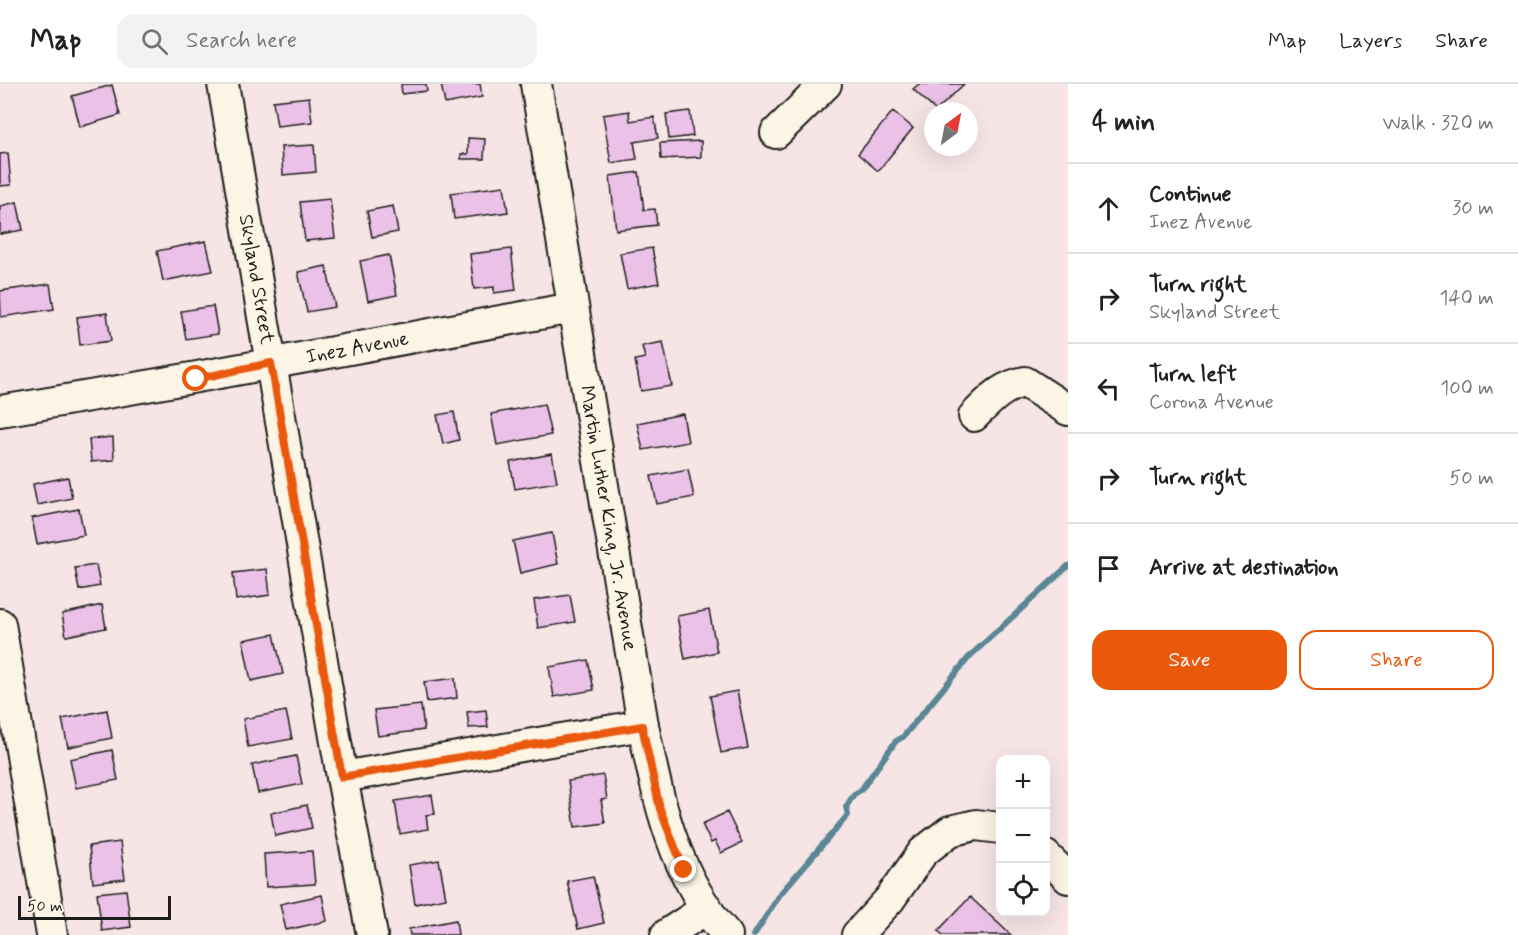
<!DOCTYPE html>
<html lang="en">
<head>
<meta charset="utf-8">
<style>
  :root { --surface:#fff; --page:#f2f2f2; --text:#222; --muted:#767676; --line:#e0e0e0; --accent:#ea580c }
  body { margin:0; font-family:Mynerve,sans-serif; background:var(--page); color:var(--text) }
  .controls { position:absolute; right:18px; bottom:18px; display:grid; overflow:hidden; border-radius:12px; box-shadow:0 6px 24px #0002 }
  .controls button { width:54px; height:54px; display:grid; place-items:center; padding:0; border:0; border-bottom:2px solid var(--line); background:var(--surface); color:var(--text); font:30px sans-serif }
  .compass { position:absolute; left:924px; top:18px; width:54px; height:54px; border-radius:50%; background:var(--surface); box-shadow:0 6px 24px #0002; rotate:32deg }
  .scale { position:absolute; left:18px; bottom:15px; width:153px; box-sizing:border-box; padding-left:6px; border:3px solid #1c1c1c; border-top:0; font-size:16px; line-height:21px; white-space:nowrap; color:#1c1c1c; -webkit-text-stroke:4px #fcf5e5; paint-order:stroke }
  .stop { position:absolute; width:18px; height:18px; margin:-14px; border:4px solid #ea580c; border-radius:50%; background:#fff }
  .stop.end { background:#ea580c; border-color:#fff; box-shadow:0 2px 6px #0008 }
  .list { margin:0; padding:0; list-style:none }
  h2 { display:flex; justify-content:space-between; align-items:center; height:78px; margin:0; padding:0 24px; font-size:26px }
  h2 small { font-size:20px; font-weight:400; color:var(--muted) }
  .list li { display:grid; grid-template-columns:39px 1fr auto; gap:18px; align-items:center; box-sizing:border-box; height:90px; padding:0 24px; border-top:2px solid var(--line) }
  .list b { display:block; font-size:22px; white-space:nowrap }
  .list p { margin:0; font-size:20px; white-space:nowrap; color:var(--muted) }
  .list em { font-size:20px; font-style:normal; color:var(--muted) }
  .actions { display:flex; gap:12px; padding:18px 24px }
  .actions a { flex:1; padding:14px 0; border:2px solid var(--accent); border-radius:18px; text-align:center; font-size:21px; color:var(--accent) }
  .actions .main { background:var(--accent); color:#fff }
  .icon { flex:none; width:33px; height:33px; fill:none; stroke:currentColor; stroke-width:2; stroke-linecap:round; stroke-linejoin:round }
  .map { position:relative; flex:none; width:1068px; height:851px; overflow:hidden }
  header { display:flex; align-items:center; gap:36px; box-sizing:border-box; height:84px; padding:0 30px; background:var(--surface); border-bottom:2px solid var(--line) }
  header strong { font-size:28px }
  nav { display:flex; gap:33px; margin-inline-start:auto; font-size:21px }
  .search { width:420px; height:54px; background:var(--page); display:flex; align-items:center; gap:15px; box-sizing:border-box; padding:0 21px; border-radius:18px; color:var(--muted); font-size:22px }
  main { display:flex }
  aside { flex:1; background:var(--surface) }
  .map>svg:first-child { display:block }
</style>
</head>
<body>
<header>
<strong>Map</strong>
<div class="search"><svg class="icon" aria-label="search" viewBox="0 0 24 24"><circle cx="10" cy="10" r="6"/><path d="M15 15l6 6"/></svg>Search here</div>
<nav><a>Map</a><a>Layers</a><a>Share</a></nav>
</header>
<main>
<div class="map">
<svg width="1068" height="851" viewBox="0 0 1068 851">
  <rect width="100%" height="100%" fill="#f7e5e6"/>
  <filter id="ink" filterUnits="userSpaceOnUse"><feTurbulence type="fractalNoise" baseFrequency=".0167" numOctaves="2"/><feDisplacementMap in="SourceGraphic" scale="12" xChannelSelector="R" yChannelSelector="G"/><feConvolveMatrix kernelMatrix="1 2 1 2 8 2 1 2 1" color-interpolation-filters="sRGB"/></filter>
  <g filter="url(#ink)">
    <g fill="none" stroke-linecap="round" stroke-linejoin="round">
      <path stroke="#5a8695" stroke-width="6" d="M754 851 781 809 848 731 846 723 854 710 861 706 896 657 903 653 970 572 1068 482"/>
    </g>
    <path fill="#ebc1e8" stroke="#1c1c1c" stroke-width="1.5" d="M401 0H426L427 7 402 10Z
      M441 0H480L482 13 445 20Z
      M919 0H964L936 27 913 5Z
      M112 1 120 31 80 43 72 12Z
      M309 13 312 38 277 42 273 17Z
      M629 27 630 37 654 33 658 54 634 58 637 75 611 79 603 31Z
      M690 27 693 52 669 55 666 30Z
      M893 27 913 44 878 87 858 70Z
      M468 54 485 55 484 75H461V70H468Z
      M701 57V73L661 75 660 59Z
      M314 61 316 88 283 91 281 63Z
      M8 69 11 101 0 102V70Z
      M639 88 644 126 655 125 657 141 616 146 610 92Z
      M504 102 508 128 454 135 451 109Z
      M330 115 335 154 305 157 300 118Z
      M17 118 23 146 0 150V122Z
      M393 122 398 148 372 153 367 127Z
      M206 157 213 187 163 197 157 167Z
      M652 164 659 199 627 205 620 169Z
      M511 165 516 206 494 209V203L474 205 470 170Z
      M389 171 397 211 368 217 360 177Z
      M326 182 335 223 307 228 298 188Z
      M50 200 54 225 1 233 0 207Z
      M213 222 218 250 186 255 181 227Z
      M107 229 111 257 80 261 77 233Z
      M663 258 672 302 641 307 635 276 645 274 642 262Z
      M544 320 551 351 497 361 491 330Z
      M454 328 459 356 443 360 437 331Z
      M683 330 688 358 643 366 637 339Z
      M113 353 114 376 91 378 89 355Z
      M552 370 557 398 515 405 510 378Z
      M688 385 694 413 657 420 651 392Z
      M68 393 72 414 37 421 33 400Z
      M79 425 84 451 37 460 32 434Z
      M552 449 558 480 520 489 513 457Z
      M96 481 100 502 79 506 75 484Z
      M267 485 270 511 236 516 233 489Z
      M570 511 575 538 538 544 534 516Z
      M102 521 106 544 66 552 62 530Z
      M709 526 717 568 685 575 677 532Z
      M274 550 283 590 251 597 243 556Z
      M588 576 594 606 554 613 549 583Z
      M455 594 457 614 427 618 424 598Z
      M737 607 748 664 721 669 710 612Z
      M421 621 424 646 378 652 374 626Z
      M107 626 112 654 68 663 62 635Z
      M486 626 488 643 469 644 467 628Z
      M286 627 292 655 248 663 243 635Z
      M112 666 118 696 76 704 70 675Z
      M296 672 302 700 258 709 252 681Z
      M603 691 607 715 601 716 605 739 575 743 568 697Z
      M432 711 435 730 426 731 428 745 400 750 395 717Z
      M307 721 312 744 275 752 271 729Z
      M727 728 742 759 721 769 715 757 711 759 702 740Z
      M120 758 125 795 93 799 89 762Z
      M312 767 315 800 266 803 264 770Z
      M439 776 446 814 415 820 409 781Z
      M593 792 604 839 578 845 567 797Z
      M126 806 131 843 102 847 97 809Z
      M322 811 327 837 286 846 280 820Z
      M970 813 1011 851H943L938 847Z
      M456 836 458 851H410L409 845Z"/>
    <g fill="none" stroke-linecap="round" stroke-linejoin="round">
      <g stroke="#1c1c1c" stroke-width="34">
        <g id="minor">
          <path id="s1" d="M223 0 342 693 372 851"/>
          <path id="s2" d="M536 0 643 641C658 716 674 792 727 851"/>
          <path d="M776 49 826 0"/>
          <path id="s3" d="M0 327C192 296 382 258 573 224"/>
          <path d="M974 332C990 316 1002 302 1025 298L1068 326"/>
          <path d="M0 540 52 851"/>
          <path d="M342 693 643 641"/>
          <path d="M1046 772 1068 794"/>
          <path d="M666 851 707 824"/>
          <path d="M857 851 890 815 923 768 950 747 976 741 1000 744"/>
        </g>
      </g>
      <use href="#minor" stroke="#fcf5e5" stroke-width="30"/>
    </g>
  </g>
  <g fill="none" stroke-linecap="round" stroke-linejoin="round" filter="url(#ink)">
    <path stroke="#ea580c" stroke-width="8" d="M196 295 271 279 342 693 642 642 660 725 684 786"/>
  </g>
  <g text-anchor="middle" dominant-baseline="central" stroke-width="4.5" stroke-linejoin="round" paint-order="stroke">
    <g font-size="20" fill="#1c1c1c" stroke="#fcf5e5">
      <text stroke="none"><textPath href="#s1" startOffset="198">Skyland Street</textPath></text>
      <text stroke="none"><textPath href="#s3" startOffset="363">Inez Avenue</textPath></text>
      <text stroke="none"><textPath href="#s2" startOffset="440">Martin Luther King, Jr. Avenue</textPath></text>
    </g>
  </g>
</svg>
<div class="controls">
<button>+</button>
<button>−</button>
<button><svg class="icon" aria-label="locate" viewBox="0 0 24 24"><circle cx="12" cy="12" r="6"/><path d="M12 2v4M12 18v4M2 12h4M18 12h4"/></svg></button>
</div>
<svg class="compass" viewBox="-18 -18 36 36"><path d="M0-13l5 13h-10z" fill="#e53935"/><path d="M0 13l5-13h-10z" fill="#767676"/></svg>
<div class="scale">50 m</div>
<div class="stop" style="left:196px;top:295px"></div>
<div class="stop end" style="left:684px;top:786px"></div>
</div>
<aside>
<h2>4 min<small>Walk · 320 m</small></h2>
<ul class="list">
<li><svg class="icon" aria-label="ahead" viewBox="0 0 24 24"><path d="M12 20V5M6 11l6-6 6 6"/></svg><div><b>Continue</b><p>Inez Avenue</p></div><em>30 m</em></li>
<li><svg class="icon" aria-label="right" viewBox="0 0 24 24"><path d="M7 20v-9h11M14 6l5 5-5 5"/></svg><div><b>Turn right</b><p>Skyland Street</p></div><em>140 m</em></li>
<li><svg class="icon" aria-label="left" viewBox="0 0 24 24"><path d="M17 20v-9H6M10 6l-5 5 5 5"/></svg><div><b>Turn left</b><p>Corona Avenue</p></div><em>100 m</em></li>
<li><svg class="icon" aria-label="right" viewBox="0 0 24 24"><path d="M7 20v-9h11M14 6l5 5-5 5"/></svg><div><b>Turn right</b></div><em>50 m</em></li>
<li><svg class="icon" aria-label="arrive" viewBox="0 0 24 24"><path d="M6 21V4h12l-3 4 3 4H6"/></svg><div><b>Arrive at destination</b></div></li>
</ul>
<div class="actions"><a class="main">Save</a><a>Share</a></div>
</aside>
</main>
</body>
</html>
